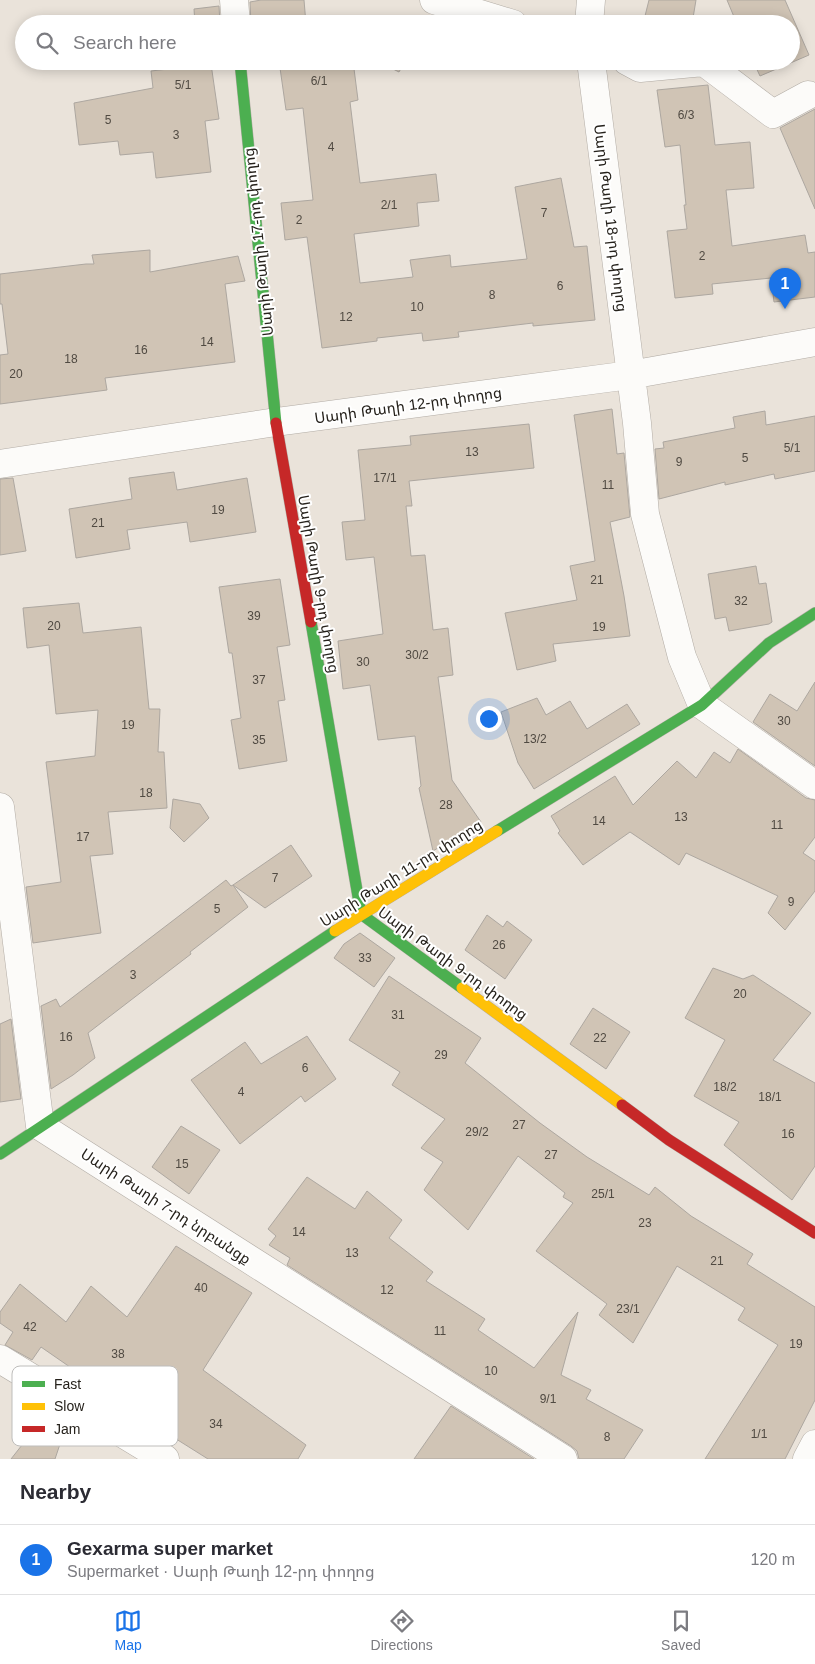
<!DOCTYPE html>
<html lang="en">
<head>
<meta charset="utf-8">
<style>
  :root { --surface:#fff; --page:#f2f2f3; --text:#2b2b33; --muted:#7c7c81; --line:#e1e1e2; --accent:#1a73e8 }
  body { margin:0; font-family:Arial,"Noto Sans Armenian",sans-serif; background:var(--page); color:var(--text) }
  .you { position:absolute; left:488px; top:718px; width:18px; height:18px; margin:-12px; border:4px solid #fff; border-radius:50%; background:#1a73e8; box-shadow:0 0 0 8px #1a73e833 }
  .badge { display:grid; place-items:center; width:32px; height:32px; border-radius:50%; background:var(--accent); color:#fff; font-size:16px; font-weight:700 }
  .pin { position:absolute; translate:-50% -41px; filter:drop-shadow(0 1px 2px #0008) }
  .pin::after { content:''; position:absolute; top:26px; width:18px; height:15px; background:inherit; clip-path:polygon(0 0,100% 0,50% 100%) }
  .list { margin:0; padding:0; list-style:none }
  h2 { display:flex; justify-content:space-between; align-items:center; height:65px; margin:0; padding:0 20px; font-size:21px }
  h2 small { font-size:16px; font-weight:400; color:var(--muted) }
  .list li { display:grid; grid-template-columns:32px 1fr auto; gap:15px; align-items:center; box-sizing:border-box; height:70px; padding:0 20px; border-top:1px solid var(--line) }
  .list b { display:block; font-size:19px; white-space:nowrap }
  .list p { margin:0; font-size:16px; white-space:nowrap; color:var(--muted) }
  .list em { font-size:16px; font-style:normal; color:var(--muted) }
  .icon { flex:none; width:28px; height:28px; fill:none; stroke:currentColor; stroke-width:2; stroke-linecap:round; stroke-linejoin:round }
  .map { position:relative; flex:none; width:815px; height:1459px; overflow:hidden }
  .search { position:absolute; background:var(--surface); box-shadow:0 2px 12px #0003; left:15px; right:15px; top:15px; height:55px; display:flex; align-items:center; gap:12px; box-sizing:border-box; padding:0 18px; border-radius:28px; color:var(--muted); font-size:19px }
  .sheet { height:135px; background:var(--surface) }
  nav { display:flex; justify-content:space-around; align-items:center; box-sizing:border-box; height:70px; border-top:1px solid var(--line); background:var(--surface); font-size:14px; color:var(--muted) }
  nav a { display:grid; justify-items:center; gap:2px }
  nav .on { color:var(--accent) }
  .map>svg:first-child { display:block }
</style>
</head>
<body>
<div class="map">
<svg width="815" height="1459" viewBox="0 0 815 1459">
  <rect width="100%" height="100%" fill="#eae3da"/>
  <path fill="#d0c4b5" stroke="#ada7a0" d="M261 0H304L306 24H251L250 2Z
    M649 0H696L692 24H643Z
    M727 0H785L809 55 760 76 753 61H791V24H737Z
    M219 6 220 24H195L194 9Z
    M378 19 389 24H342Z
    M279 61H353L358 100 350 102 360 183 436 174 439 201 417 203 419 226 354 234 360 283 413 277 410 260 450 255 451 267 527 259 515 187 561 178 574 247 587 246 595 320 533 326V323L458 332 459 337 423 341 422 333 377 338V341L322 348 307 237 285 240 281 203 313 200 303 108 286 110Z
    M377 61H405L399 72Z
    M211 64 219 119 205 121 211 172 156 178 153 152 120 155 118 141 79 145 74 103 153 88 151 71Z
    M708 85 715 145 750 142 754 188 726 190 732 246 805 235 808 253 815 252V297L774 302 771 278 712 284 713 294 675 298 667 231 687 229 684 205H686L680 145 665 147 657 90Z
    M815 109V209L780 128Z
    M150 250V272L238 256 245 281 225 284 235 362 105 378 107 390 0 404V355L8 354 2 304H0V274L86 264H94L92 255Z
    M612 409 617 454 624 453 630 517 610 522 624 596 630 636 553 644 556 661 517 670 505 613 577 600 570 566 595 561 574 415Z
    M765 411 766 425 815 416V471L775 479 774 474 725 485V482L659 499 655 449 664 448 663 442 735 428 733 417Z
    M529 424 534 468 409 481 412 506H406L411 556 425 555 433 630 448 628 453 675 438 677 452 780 481 822 433 851 419 788 421 786 415 736 378 740 370 685 343 689 338 641 383 634 374 557 346 560 342 522 365 520 358 450 411 445 410 436Z
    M174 472 177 490 247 478 256 532 190 542 187 522 127 530 130 549 76 558 69 509 132 499 129 478Z
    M13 478 26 551 0 555V479Z
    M756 566 759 584 766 583 772 622 769 624 729 631 726 617 715 619 708 574Z
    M280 579 290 645 277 647 285 700 278 701 287 761 239 769 231 720 241 718 232 653H229L219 587Z
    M79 603 83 633 141 627 149 709H160L158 752H164L167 808 108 812 113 854 90 856 101 933 33 943 26 887 61 882 46 762 95 756 98 710 56 714 49 645 27 648 23 608Z
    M815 682V766L753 722 770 694 797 711Z
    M537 698 546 715 570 701 587 729 627 704 640 724 534 789 518 763 501 712Z
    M738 749 806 798 815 800V837L803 853 815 861V891L785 930 768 913 778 896 686 853 679 865 630 832 583 865 558 833 560 831 551 816 615 776 633 805 677 761 696 778 714 752 730 763Z
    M173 799 200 804 209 818 184 842 170 828Z
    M291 845 312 876 265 908 233 885Z
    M226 880 231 886 233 885 248 907 190 952 191 954 88 1033 95 1058 73 1075 51 1089 41 1006 56 999 60 1007Z
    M487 915 503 927 507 921 532 940 505 979 465 950Z
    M360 933 395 958 374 987 334 958 344 944Z
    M713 968 743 979 753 975 811 1013 773 1060 815 1083V1166L792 1200 724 1145 739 1122 694 1096 725 1040 685 1018Z
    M389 976 481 1038 465 1063 540 1123 587 1157 649 1195 655 1187 691 1216 753 1254 747 1264 815 1307V1400L785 1459H705L778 1345 738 1320 745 1308 677 1266 633 1343 599 1315 607 1304 536 1251 573 1203 563 1197 565 1193 518 1156 468 1230 424 1190 443 1162 421 1148 445 1119 392 1085 400 1072 349 1040Z
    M593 1008 630 1032 606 1069 570 1044Z
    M11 1019 21 1099 0 1102V1024Z
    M307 1036 336 1079 305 1102 301 1096 240 1144 191 1080 245 1042 261 1064Z
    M181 1126 220 1150 189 1194 152 1167Z
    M307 1177 355 1209 367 1191 402 1220 389 1238 433 1272 426 1281 485 1319 478 1330 534 1368 578 1312 561 1375 591 1390 586 1399 643 1430 624 1459H579L577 1451 571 1446 287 1265 290 1258 269 1245 276 1236 268 1229Z
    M176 1246 252 1293 203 1370 306 1445 298 1459H208L173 1437 127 1412 129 1410 78 1375 80 1374 41 1347 32 1360 5 1345 13 1332 0 1323V1312L20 1284 66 1322 91 1286 127 1317Z
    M451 1406 534 1459H414Z
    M37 1426 61 1441 55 1459H11Z"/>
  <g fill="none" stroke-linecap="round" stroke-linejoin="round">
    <g stroke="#b2aca5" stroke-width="29">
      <path id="street" d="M234 0 236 24
        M434 0 513 24
        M589 24 591 0
        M591 61 637 423 645 514 682 657 702 705 815 785
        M627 61 640 68 704 62 773 114 808 95
        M0 464 276 422 630 375 815 342
        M0 807 40 1126 563 1459
        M0 1359 165 1459
        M807 1459 815 1444"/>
    </g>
    <g stroke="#b2aca5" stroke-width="12">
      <path id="fast" d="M240 61 276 423
        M311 622 361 914 462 988
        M497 831 702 705 769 643 815 613
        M0 1154 335 931"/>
    </g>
    <g stroke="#b2aca5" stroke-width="12">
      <path id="slow" d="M335 931 497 831
        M462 988 622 1105"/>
    </g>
    <g stroke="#b2aca5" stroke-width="12">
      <path id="jam" d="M276 423 311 622
        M622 1105 669 1140 815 1233"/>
    </g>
    <use href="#street" stroke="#fcfbf9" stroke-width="28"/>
    <use href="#fast" stroke="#4caf50" stroke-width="11"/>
    <use href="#slow" stroke="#ffc107" stroke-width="11"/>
    <use href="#jam" stroke="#c62828" stroke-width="11"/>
  </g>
  <g text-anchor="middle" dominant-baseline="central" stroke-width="4" stroke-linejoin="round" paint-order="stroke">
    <g font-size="12" fill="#504a42">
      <text x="319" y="81">6/1</text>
      <text x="183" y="85">5/1</text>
      <text x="686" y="115">6/3</text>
      <text x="108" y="120">5</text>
      <text x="176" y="135">3</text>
      <text x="331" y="147">4</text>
      <text x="389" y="205">2/1</text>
      <text x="544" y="213">7</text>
      <text x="299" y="220">2</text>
      <text x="702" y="256">2</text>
      <text x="560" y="286">6</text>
      <text x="492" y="295">8</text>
      <text x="417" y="307">10</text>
      <text x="346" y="317">12</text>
      <text x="207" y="342">14</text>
      <text x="141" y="350">16</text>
      <text x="71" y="359">18</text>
      <text x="16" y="374">20</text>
      <text x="792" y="448">5/1</text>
      <text x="472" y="452">13</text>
      <text x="745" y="458">5</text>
      <text x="679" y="462">9</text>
      <text x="385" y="478">17/1</text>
      <text x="608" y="485">11</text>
      <text x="218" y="510">19</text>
      <text x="98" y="523">21</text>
      <text x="597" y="580">21</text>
      <text x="741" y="601">32</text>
      <text x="254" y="616">39</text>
      <text x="54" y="626">20</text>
      <text x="599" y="627">19</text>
      <text x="417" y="655">30/2</text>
      <text x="363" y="662">30</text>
      <text x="259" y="680">37</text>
      <text x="784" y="721">30</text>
      <text x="128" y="725">19</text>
      <text x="535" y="739">13/2</text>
      <text x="259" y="740">35</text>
      <text x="146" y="793">18</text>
      <text x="446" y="805">28</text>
      <text x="681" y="817">13</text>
      <text x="599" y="821">14</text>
      <text x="777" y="825">11</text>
      <text x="83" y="837">17</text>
      <text x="275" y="878">7</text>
      <text x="791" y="902">9</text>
      <text x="217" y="909">5</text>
      <text x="499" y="945">26</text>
      <text x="365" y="958">33</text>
      <text x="133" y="975">3</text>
      <text x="740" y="994">20</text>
      <text x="398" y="1015">31</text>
      <text x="66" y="1037">16</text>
      <text x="600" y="1038">22</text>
      <text x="441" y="1055">29</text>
      <text x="305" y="1068">6</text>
      <text x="725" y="1087">18/2</text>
      <text x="241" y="1092">4</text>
      <text x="770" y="1097">18/1</text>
      <text x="519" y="1125">27</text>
      <text x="477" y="1132">29/2</text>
      <text x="788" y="1134">16</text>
      <text x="551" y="1155">27</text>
      <text x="182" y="1164">15</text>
      <text x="603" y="1194">25/1</text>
      <text x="645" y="1223">23</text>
      <text x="299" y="1232">14</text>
      <text x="352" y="1253">13</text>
      <text x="717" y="1261">21</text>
      <text x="201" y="1288">40</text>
      <text x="387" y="1290">12</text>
      <text x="628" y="1309">23/1</text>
      <text x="30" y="1327">42</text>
      <text x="440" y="1331">11</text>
      <text x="796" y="1344">19</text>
      <text x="118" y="1354">38</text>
      <text x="491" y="1371">10</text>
      <text x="548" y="1399">9/1</text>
      <text x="216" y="1424">34</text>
      <text x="759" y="1434">1/1</text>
      <text x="607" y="1437">8</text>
    </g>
    <g font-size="15" fill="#26221c" stroke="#fff">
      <text transform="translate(611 218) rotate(83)">Սարի Թաղի 18-րդ փողոց</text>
      <text transform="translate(258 242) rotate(-96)">Սարի Թաղի 17-րդ փողոց</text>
      <text transform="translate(408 405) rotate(-8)">Սարի Թաղի 12-րդ փողոց</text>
      <text transform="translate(319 584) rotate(80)">Սարի Թաղի 9-րդ փողոց</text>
      <text transform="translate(401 873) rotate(-32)">Սարի Թաղի 11-րդ փողոց</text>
      <text transform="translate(453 963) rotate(36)">Սարի Թաղի 9-րդ փողոց</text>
      <text transform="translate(166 1206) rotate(33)">Սարի Թաղի 7-րդ նրբանցք</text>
    </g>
  </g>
  <rect x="12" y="1366" width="166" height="80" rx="8" fill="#fff" stroke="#bebdbb" stroke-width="1"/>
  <rect x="22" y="1381" width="23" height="6" fill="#4caf50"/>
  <rect x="22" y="1403" width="23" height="7" fill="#ffc107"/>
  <rect x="22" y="1426" width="23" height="6" fill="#c62828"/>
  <g font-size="14" fill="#26221c">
    <text x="54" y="1389">Fast</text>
    <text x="54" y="1411">Slow</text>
    <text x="54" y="1434">Jam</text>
  </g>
</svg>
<div class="you"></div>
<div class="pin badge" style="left:785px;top:309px">1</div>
<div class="search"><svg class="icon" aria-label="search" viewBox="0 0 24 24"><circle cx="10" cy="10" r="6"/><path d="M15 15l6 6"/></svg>Search here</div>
</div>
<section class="sheet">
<h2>Nearby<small></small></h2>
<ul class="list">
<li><span class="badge">1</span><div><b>Gexarma super market</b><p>Supermarket · Սարի Թաղի 12-րդ փողոց</p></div><em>120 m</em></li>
</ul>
</section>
<nav>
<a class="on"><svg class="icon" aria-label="map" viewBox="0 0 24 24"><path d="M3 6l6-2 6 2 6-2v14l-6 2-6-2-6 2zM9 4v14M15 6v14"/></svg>Map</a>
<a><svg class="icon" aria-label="directions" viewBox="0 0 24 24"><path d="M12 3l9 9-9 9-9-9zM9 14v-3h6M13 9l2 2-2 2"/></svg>Directions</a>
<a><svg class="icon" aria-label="saved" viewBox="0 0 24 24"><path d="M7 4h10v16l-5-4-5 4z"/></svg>Saved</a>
</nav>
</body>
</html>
